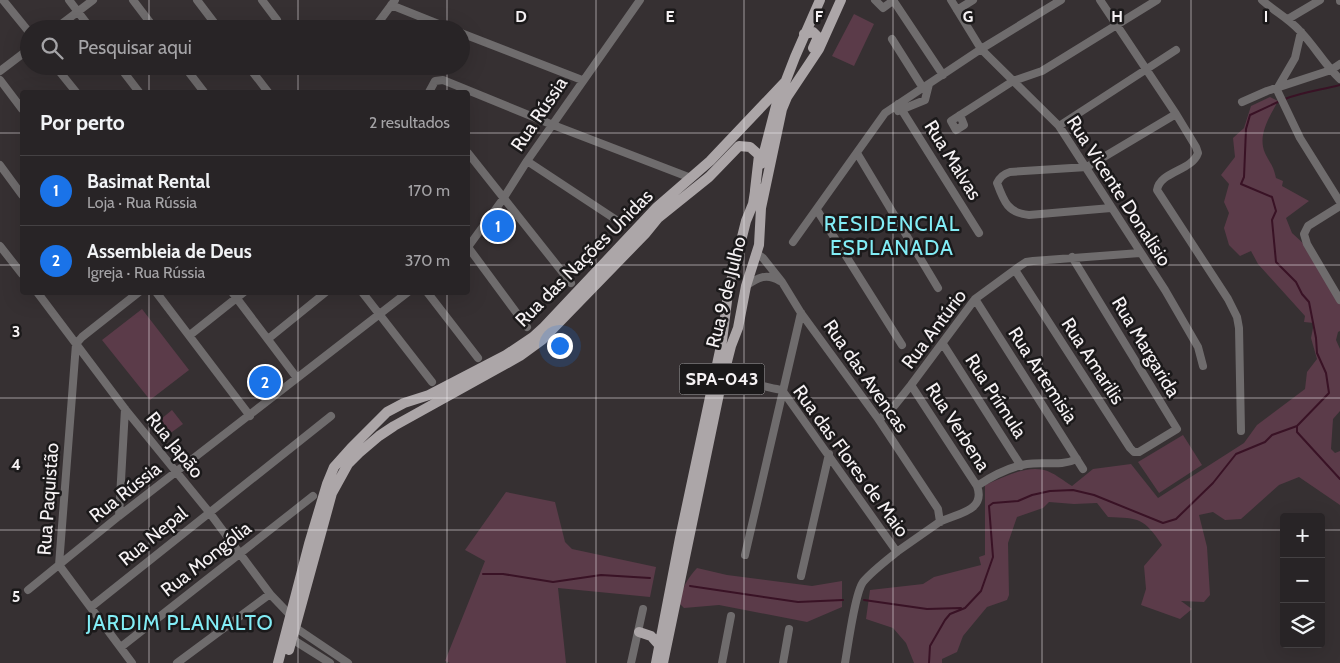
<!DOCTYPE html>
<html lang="pt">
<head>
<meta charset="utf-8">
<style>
  :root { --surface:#282426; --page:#302c2e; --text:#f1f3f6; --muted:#a5a4a7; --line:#444143; --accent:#1a73e8 }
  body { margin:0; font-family:Cabin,sans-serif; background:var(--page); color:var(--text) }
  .controls { position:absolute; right:15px; bottom:15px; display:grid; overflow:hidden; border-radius:5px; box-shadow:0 5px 20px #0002 }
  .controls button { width:45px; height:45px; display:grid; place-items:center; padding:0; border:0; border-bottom:1px solid var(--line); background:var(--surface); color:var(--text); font:25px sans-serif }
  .you { position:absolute; left:559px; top:345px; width:18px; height:18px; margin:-12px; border:4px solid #fff; border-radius:50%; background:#1a73e8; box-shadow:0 0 0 8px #1a73e833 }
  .badge { display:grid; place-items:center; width:32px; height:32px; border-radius:50%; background:var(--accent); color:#fff; font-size:16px; font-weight:700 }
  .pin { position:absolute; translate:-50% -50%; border:2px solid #fff; box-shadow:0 1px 5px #0006 }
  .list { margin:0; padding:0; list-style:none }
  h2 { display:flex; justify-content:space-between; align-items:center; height:65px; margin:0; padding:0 20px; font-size:21px }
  h2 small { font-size:16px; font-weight:400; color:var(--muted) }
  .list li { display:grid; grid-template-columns:32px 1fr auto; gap:15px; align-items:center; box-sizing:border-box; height:70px; padding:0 20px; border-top:1px solid var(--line) }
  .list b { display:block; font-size:19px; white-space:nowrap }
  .list p { margin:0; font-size:16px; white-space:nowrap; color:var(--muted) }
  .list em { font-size:16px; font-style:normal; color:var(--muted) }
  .icon { flex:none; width:28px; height:28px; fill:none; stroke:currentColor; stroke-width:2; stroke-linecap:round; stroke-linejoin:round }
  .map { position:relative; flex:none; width:1340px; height:663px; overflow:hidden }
  .search { position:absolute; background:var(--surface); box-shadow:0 5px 20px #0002; left:20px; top:20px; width:450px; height:55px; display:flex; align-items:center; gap:12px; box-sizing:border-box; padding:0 18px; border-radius:28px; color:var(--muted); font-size:19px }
  .panel { position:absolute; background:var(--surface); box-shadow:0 5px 20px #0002; left:20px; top:90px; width:450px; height:205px; border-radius:5px }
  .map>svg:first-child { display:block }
</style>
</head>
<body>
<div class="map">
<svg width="1340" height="663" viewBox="0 0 1340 663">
  <rect width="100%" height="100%" fill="#363032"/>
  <path fill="#5b3b49" d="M854 14 874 24 854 66 832 56Z
    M1270 97 1278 101C1270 116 1257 135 1265 153 1270 164 1273 164 1276 178L1283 181 1282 186 1309 201 1286 218 1292 233 1316 255 1340 300V331L1338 332 1336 340 1340 349V411L1333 419 1331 449 1335 453 1340 451V505L1299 477 1279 485 1241 519 1225 520 1213 512 1199 515 1207 547 1210 595 1204 602 1181 601 1192 609 1180 619 1141 605 1146 589 1144 566 1162 545C1144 518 1139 518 1108 517L1097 503 1074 504 1049 502 1043 508 1017 517 1008 543 1009 595 1007 600 987 607 963 636 957 652 942 659V663H914L906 643 893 628 866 619 870 590 923 584 934 577 981 565 979 557 985 555V485C1002 478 1025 465 1044 470 1053 472 1064 481 1072 486L1093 469 1131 464 1158 498 1244 443 1257 425 1305 389 1307 372 1317 359 1311 338 1314 323 1304 322 1305 316 1258 264 1251 251 1240 256 1229 245 1224 228 1229 213 1224 202 1229 184 1221 175 1235 157 1233 138 1244 128 1251 106Z
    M142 309 189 370 150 400 102 340Z
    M172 410 183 424 165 437 155 424Z
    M1183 435 1202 465 1159 493 1138 462Z
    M506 492 555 502 565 542 572 549 656 567 650 597 558 588 566 663H450L445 661 485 561 465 550Z
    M697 568 727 575 812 586 842 581V607L807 622 719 605 684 608 680 604C681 589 687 579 697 568Z"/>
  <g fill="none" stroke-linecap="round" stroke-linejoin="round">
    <path stroke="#391225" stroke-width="2" d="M1285 99C1303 92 1321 90 1340 85
      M1297 426V432L1340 479
      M483 574H503L553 582 601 575 650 578
      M690 586 798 602 843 600
      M864 600 927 609 961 608
      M929 663 930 646 945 620 950 614 965 608 981 591 993 557 989 506 993 503 1018 501 1032 495 1050 491 1073 490 1094 495 1163 523 1176 519 1213 483 1236 454 1265 442 1272 435 1297 426 1329 393 1326 373 1317 353 1316 338 1309 302 1302 294 1296 282 1276 262 1272 220 1276 211 1272 197 1241 184 1244 177 1246 129 1250 115 1280 101"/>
    <path stroke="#6f6c6d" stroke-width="8" d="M3 0 29 32
      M69 0 91 29
      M133 0 155 29
      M197 0 219 29
      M262 0 277 20
      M875 0 883 8 894 0
      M893 0 943 75
      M951 0 981 49 1059 126 1165 290 1198 347 1203 366
      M1100 0 1176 114 1196 147 1198 153C1192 171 1160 171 1157 190L1228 299 1237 317 1239 328 1241 431
      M1262 0C1274 11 1288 18 1299 30 1314 45 1324 64 1340 79
      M1340 0V1
      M391 5 451 29
      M957 10 973 0
      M1288 19 1320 0
      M378 23 395 0
      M55 29 93 0
      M1301 32 1295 58 1277 89 1278 92 1300 138 1340 202
      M461 33 582 80
      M892 39 923 88
      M55 66 76 92
      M119 66 139 92
      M184 66 204 92
      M248 66 268 92
      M0 71 29 49
      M0 80 22 109
      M429 92 435 81 443 80 553 125 691 178
      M1242 102 1267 91 1331 70 1340 64
      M898 104 979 233
      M898 111 925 100 929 84
      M960 115 964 125 956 130 951 121 954 119 1013 81 1042 71 1157 0
      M1059 126 1176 50
      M468 153 571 283
      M857 153 938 288
      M527 161 624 225
      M0 165 22 195
      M1340 206 1308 226 1304 234 1307 244 1340 300
      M1111 208 1029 215C1008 213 1004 202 997 183 1000 177 1003 174 1010 172L1087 167 1176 114
      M817 210 902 345
      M793 242 885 113 981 49 1061 0
      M0 246 22 274
      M468 247 503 199 527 161 640 0
      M468 247 527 327
      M756 253 763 258 782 282 801 313 879 420 938 509 940 522
      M1015 270 1130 448 1134 452H1139L1177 429 1072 257
      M746 286C758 277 767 273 780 281
      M37 292 125 409 209 512 270 594 291 616 296 628 348 663
      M156 292 250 416
      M232 292 297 378
      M362 292 432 382
      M427 292 478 358
      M975 299 1083 469
      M190 335 244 292
      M268 339 326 292
      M943 344 1021 466
      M911 385 977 486
      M720 389C737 377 763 387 782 390L897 552
      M879 420 895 405 911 385 975 299 1020 266 1026 262 1033 261 1140 253
      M119 516 125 409
      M745 555 801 313
      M801 576 829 454
      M28 590 119 516 408 292
      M91 607 331 416
      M292 639 330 663
      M121 647 313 496
      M132 663 59 565 76 344 82 337 139 292
      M177 663 270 594
      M631 663 643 609
      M722 663 731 616
      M783 663 789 629
      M845 663C848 646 855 593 863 582 871 572 888 559 898 551 911 542 925 532 938 523 952 514 987 513 977 486 992 476 1009 467 1027 464 1045 461 1060 467 1077 459"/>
    <path stroke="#aca6a8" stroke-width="10" d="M804 34 813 32 818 37 813 48
      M761 164 776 106 795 57 820 0
      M639 632 651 636 659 645
      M289 650 332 493 348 464 359 453 379 436 394 426 520 356 542 340 645 234 658 218 709 177 739 146 750 147 759 155 755 190
      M278 663 309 544 327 484 334 467 351 448 387 412 404 403 429 395 506 355 533 337 544 327 657 207 710 161 785 82
      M656 663 680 538 722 341 728 293 746 221 753 204 756 185
      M663 663 720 389 731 346 738 328 746 286 759 245 761 208 782 109 787 97 819 49 841 0"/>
  </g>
  <path fill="none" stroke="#f6f2f4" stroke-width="1" stroke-opacity="0.55" d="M149 0V29M298 0V29M447 0V29M596 0V663M744 0V663M893 0V663M1042 0V663M1191 0V663M149 66V92M298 66V92M447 66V92M0 133H22M468 133H1340M0 265H22M468 265H1340M149 292V663M298 292V663M447 292V663M0 398H1340M0 530H1284M1321 530H1340"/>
  <g text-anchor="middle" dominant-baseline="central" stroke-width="5" stroke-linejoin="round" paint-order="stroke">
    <rect fill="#1b191a" stroke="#b4b1b3" stroke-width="1" x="679.5" y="363.5" width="85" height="31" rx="4"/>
    <g font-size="18" font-weight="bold" fill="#f6f2f4">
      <text x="722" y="379">SPA-043</text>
    </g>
    <g font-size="19" fill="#f6f2f4" stroke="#1b191a">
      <text transform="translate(539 114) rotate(-56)">Rua Rússia</text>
      <text transform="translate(953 160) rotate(58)">Rua Malvas</text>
      <text transform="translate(1119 191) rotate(57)">Rua Vicente Donalisio</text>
      <text transform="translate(584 258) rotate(-45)">Rua das Nações Unidas</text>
      <text transform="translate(726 292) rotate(-76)">Rua 9 de Julho</text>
      <text transform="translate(934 329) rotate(-53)">Rua Antúrio</text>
      <text transform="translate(1146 347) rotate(59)">Rua Margarida</text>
      <text transform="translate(1093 361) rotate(57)">Rua Amarilis</text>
      <text transform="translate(1043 375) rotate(57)">Rua Artemisia</text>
      <text transform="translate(866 376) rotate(55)">Rua das Avencas</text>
      <text transform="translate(996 396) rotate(57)">Rua Prímula</text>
      <text transform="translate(958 427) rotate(57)">Rua Verbena</text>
      <text transform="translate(175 445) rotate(51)">Rua Japão</text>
      <text transform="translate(851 461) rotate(54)">Rua das Flores de Maio</text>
      <text transform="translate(125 492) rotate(-38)">Rua Rússia</text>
      <text transform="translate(48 499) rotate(-86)">Rua Paquistão</text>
      <text transform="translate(153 536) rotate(-39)">Rua Nepal</text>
      <text transform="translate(206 559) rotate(-38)">Rua Mongólia</text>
    </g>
    <g font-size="21" letter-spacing="1" fill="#82edf6" stroke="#1b191a">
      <text x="892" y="223">RESIDENCIAL<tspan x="892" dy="24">ESPLANADA</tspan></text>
      <text x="180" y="622">JARDIM PLANALTO</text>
    </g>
  </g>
  <g font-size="16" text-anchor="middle" font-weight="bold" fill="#f6f2f4" stroke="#1b191a" stroke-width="5" stroke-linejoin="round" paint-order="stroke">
    <text x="521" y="22">D</text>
    <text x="670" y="22">E</text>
    <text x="819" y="22">F</text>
    <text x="968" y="22">G</text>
    <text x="1117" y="22">H</text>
    <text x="1266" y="22">I</text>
    <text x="16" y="337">3</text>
    <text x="16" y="470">4</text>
    <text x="16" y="602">5</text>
  </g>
</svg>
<div class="controls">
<button>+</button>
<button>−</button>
<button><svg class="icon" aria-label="layers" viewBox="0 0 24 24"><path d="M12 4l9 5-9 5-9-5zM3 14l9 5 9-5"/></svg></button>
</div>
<div class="you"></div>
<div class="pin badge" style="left:498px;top:226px">1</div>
<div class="pin badge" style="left:265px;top:382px">2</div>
<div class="search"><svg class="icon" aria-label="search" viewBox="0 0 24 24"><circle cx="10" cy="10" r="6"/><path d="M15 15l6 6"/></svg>Pesquisar aqui</div>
<section class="panel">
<h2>Por perto<small>2 resultados</small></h2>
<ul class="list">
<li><span class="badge">1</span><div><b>Basimat Rental</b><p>Loja · Rua Rússia</p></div><em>170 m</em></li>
<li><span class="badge">2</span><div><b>Assembleia de Deus</b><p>Igreja · Rua Rússia</p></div><em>370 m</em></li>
</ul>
</section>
</div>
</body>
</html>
